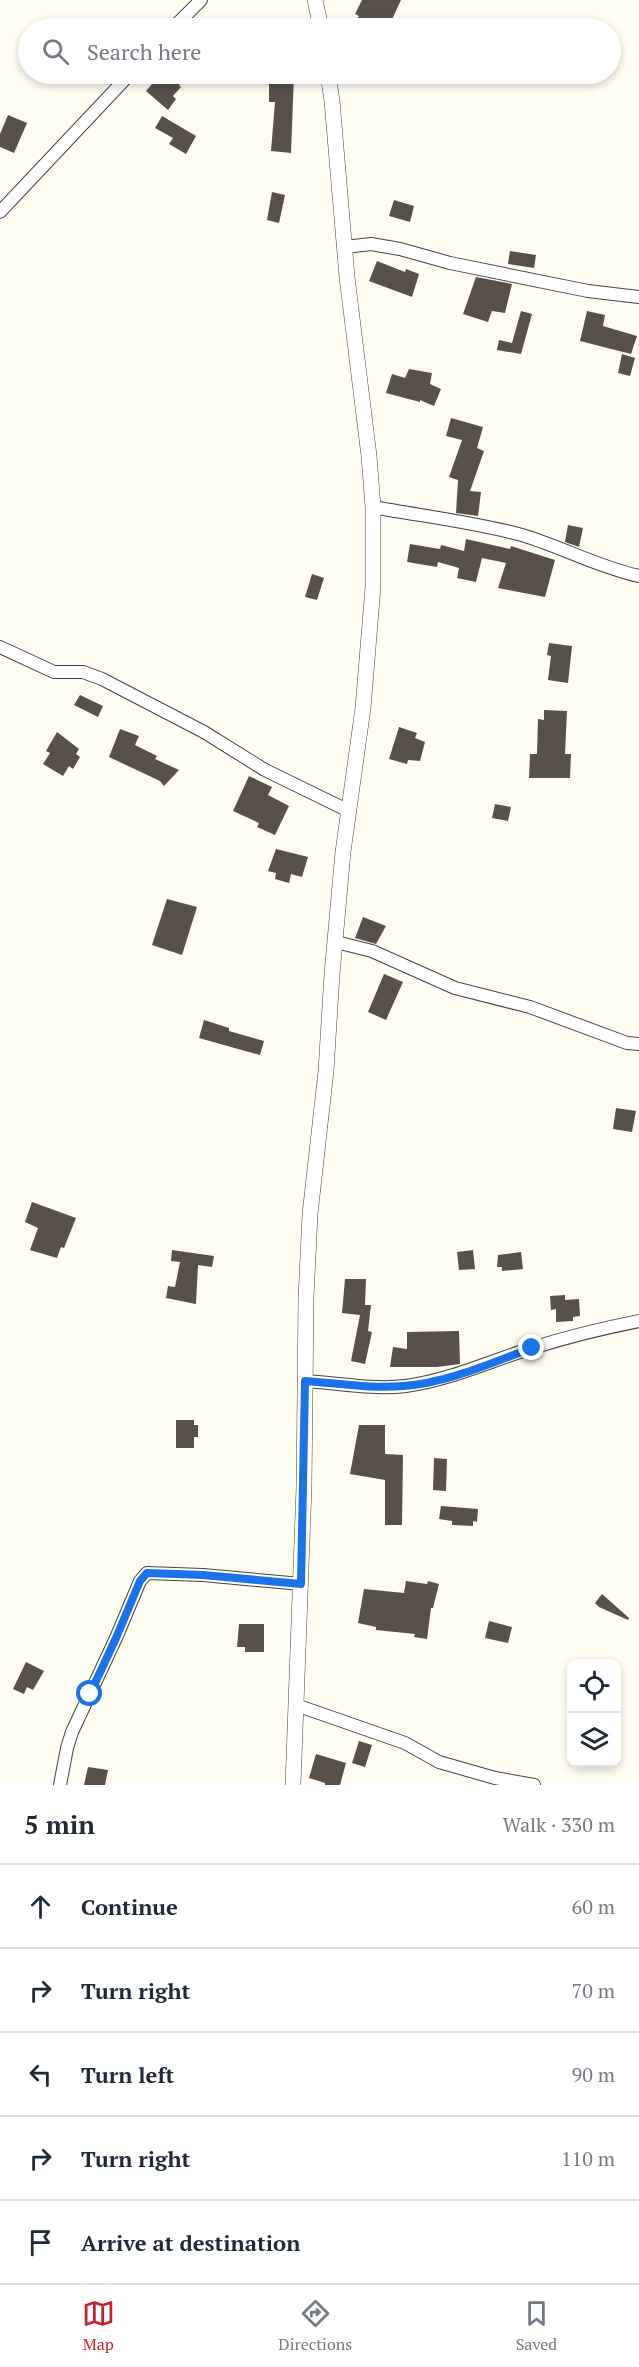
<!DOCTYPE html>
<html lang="en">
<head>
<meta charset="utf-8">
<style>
  :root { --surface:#fff; --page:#f2f2f3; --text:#1f2937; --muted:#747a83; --line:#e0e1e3; --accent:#c72030 }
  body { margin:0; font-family:"PT Serif",serif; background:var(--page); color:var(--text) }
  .controls { position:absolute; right:18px; bottom:18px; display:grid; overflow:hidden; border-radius:12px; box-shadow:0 3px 9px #0003 }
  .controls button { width:54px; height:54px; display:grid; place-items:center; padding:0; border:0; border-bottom:2px solid var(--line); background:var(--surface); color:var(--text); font:30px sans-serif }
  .stop { position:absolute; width:18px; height:18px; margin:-14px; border:4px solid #1a73e8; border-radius:50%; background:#fff }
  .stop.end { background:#1a73e8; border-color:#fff; box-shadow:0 2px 6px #0008 }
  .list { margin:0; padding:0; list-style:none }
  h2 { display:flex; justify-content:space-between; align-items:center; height:78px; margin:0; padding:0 24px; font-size:26px }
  h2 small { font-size:20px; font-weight:400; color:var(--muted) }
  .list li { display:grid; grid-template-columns:39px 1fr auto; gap:18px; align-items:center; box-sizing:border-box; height:84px; padding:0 24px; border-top:2px solid var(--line) }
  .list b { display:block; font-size:22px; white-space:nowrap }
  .list em { font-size:20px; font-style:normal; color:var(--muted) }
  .icon { flex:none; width:33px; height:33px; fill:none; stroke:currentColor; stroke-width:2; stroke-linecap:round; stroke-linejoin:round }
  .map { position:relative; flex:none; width:639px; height:1785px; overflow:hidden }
  .search { position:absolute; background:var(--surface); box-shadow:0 3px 9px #0003; left:18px; right:18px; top:18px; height:66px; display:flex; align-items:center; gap:15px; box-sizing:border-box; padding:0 21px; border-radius:33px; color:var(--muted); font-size:22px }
  .sheet { height:498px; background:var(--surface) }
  nav { display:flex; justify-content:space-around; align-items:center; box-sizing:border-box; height:84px; border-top:2px solid var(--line); background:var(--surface); font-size:16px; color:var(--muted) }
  nav a { display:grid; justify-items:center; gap:3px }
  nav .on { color:var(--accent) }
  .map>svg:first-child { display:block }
</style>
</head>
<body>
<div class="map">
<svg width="639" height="1785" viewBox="0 0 639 1785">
  <rect width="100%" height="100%" fill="#fffcf2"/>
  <path fill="#59504b" d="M362 0H401L388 28H381L373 25 371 28H351L359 16 355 14Z
    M156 74H175L183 80 179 85 181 87 173 96 176 99 168 110 146 91 152 84 149 82Z
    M269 74H294L291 153 271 151 275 102H269Z
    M8 115 27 123 14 153 0 147V134Z
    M162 116 196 136 186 154 169 144 173 138 155 128Z
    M272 192 285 195 279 223 267 220Z
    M394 200 414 206 410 222 389 216Z
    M510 251 536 255 534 268 508 264Z
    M377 261 405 272 406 269 419 274 412 297 369 281Z
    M476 277 512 284 505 313 492 311 488 322 463 314Z
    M521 311 532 314 521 354 497 350 499 340 512 343Z
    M587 311 605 315 603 326 637 336 631 354 580 341Z
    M622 354 635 358 630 376 618 373Z
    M409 369 432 373 430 384 441 389 434 406 420 400V402L386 393 392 374 405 378Z
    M451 418 483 427 477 448 484 451 470 491 481 492 478 516 456 513 458 480 449 477 462 440 446 436Z
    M568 525 583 528 579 547 565 542Z
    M466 539 510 549 511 546 555 560 545 597 498 588 506 563 482 558 476 582 457 578 459 568 438 562 437 567 407 562 410 544 440 549 441 545 464 551Z
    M312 574 324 578 317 600 305 597Z
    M549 643 572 646 568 683 548 680 551 656 547 655Z
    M80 695 103 706 98 717 74 705Z
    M544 710 567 711 565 754H571L570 778H529L530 754H537L538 719 544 720Z
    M399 727 417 733 415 738 425 742 420 761 408 760 407 764 389 759Z
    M120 729 139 736 135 745 157 756 155 759 179 770 164 786 160 781 109 757Z
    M57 732 79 749 76 754 80 757 73 769 69 766 63 776 43 764 50 753 46 751Z
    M249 776 272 787 268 795 289 806 275 835 257 827 259 823 233 811Z
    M495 804 511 807 508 821 492 818Z
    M276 849 308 857 302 877 291 874 289 883 275 879 276 873 268 871Z
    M167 899 197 907 182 955 152 945Z
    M363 917 386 926 376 944 355 938Z
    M384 974 403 982 386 1020 368 1012Z
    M204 1020 229 1028V1031L264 1041 260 1055 199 1038Z
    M616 1108 636 1111 632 1132 613 1129Z
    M32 1202 76 1218 64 1248 61 1247 57 1258 30 1250 38 1228 25 1222Z
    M172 1250 214 1256 212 1267 198 1265 196 1304 166 1298 168 1286 175 1287 180 1262 171 1261Z
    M473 1250 475 1269 459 1270 457 1252Z
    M521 1252 523 1269 502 1271V1267H497L498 1255Z
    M345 1279H366L365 1305H371L368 1331 372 1332 365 1364 351 1361 360 1315 342 1313Z
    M565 1295V1300L579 1299 580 1316 573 1317V1321L556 1322V1309L551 1310 550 1296Z
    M459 1331 460 1364 437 1367H390L393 1347 407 1349V1332Z
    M176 1420H194V1425H198V1437H194V1448H176Z
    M359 1425H385V1454L403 1455 402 1525H385V1480L350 1474Z
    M434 1458 447 1459 446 1491 433 1490Z
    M441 1506 478 1509 477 1522 473 1521V1526L452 1525V1521L439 1519Z
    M406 1581 427 1584 428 1581 439 1584 433 1608H431L427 1639 414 1637 415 1634 376 1630V1627L358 1623 364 1589 404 1593Z
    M602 1594 629 1618 628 1620 599 1607 595 1603Z
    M489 1621 512 1627 508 1643 485 1638Z
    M239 1624H264V1652H245V1647H237Z
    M26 1662 44 1671 33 1690 27 1687 24 1694 13 1689Z
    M359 1741 372 1745 365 1767 352 1763Z
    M316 1754 346 1763 340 1785H325V1783L309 1778Z
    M88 1767 108 1770 105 1785H84Z"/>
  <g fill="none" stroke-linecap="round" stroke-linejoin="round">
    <g stroke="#434343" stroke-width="14">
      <path id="minor" d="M173 28 201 0
        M0 212 130 74
        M345 247 371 244 400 249 450 263 588 291 639 297
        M373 507C422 516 474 522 522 535 562 547 598 567 639 576
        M0 647 54 672H83L102 679 204 732 265 770 349 811
        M336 942 372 951 455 988 530 1007 627 1043 639 1044
        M305 1381C338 1383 373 1390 406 1386 450 1380 490 1361 532 1348 567 1337 604 1328 639 1321
        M296 1705 405 1743 439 1762 495 1778 534 1785
        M60 1785 67 1748 72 1732 116 1638 140 1581 147 1573 203 1575 301 1584"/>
    </g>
    <g stroke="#434343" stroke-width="16">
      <path id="tertiary" d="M315 0 321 28
        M293 1785 304 1487 306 1298 310 1214 326 1071 332 974 343 852 363 708 373 587V507L369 456 347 277 332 101 328 74"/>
    </g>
    <use href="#minor" stroke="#fff" stroke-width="12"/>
    <use href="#tertiary" stroke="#fff" stroke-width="15"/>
  </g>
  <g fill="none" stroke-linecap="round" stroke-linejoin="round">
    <path stroke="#1a73e8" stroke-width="8" d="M90 1694 116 1638 140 1581 147 1573 203 1575 301 1584 305 1381C337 1383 371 1389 403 1386 447 1383 491 1363 532 1348"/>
  </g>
</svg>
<div class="controls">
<button><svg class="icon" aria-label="locate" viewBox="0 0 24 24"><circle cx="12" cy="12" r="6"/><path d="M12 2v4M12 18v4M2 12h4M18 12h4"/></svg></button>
<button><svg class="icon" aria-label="layers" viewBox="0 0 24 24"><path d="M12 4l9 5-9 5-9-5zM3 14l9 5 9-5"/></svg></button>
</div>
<div class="stop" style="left:90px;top:1694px"></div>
<div class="stop end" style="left:532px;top:1348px"></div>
<div class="search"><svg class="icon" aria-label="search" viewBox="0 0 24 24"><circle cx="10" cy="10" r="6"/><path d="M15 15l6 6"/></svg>Search here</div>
</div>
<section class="sheet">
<h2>5 min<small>Walk · 330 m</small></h2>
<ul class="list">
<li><svg class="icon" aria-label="ahead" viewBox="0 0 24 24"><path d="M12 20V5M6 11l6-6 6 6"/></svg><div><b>Continue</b></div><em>60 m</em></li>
<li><svg class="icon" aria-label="right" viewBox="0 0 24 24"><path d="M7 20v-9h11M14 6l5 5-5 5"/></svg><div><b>Turn right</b></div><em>70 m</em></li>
<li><svg class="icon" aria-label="left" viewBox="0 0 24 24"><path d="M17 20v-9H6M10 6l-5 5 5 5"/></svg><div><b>Turn left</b></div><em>90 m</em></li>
<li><svg class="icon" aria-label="right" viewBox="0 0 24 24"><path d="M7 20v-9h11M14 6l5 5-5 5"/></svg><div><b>Turn right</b></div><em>110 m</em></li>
<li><svg class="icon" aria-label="arrive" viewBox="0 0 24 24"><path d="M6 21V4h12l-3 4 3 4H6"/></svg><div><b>Arrive at destination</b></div></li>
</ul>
</section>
<nav>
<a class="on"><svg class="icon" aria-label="map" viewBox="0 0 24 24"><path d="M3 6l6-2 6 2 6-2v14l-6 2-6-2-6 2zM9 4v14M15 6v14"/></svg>Map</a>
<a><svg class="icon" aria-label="directions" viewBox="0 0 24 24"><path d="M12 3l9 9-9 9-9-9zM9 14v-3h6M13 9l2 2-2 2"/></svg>Directions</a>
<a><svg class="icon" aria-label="saved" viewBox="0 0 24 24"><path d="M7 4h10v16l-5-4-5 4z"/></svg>Saved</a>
</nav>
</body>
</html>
